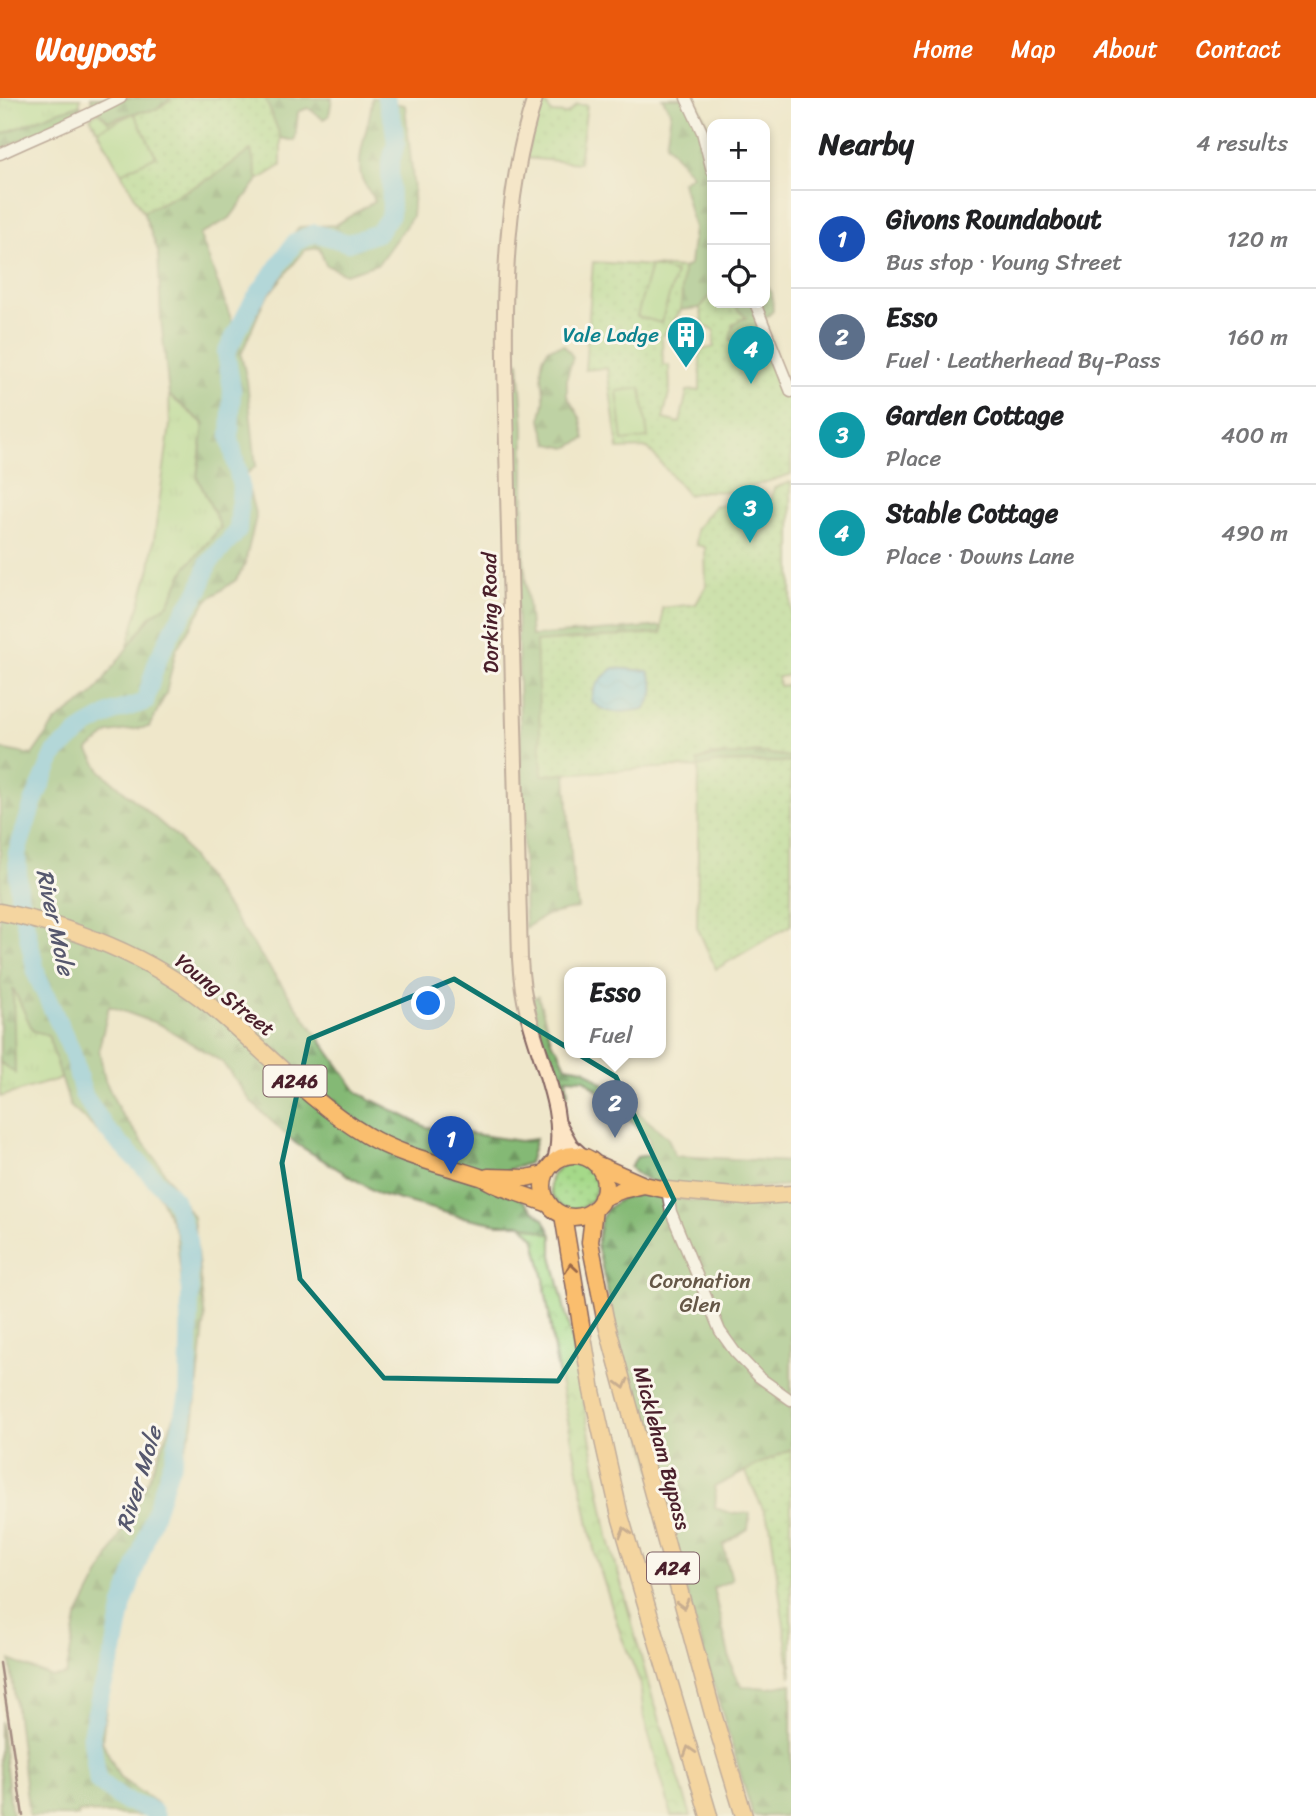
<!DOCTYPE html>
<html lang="en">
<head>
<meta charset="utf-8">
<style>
  :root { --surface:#fff; --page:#f6f6f6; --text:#202124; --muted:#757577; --line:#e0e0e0; --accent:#ea580c }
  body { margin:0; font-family:Sriracha,sans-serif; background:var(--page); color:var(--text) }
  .controls { position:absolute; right:21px; top:21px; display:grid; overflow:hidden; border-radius:14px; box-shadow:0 4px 10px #0003 }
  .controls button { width:63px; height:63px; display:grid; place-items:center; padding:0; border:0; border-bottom:2px solid var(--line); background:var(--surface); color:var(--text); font:35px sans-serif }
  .you { position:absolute; left:429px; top:906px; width:24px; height:24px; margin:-18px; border:5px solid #fff; border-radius:50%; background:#1a73e8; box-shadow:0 0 0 10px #1a73e833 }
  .badge { display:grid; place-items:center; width:46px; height:46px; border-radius:50%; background:var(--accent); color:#fff; font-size:23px; font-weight:700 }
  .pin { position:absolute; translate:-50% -58px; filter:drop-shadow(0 2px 4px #0008) }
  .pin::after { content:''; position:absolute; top:37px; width:24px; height:21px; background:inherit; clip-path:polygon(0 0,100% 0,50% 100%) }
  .popup { position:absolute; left:564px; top:869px; width:102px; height:91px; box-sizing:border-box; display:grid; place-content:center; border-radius:14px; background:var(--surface); filter:drop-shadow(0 2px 5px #0005); font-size:23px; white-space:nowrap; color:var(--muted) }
  .popup b { font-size:26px; color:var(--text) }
  .popup::after { content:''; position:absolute; left:50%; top:100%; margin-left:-14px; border:14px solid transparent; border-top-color:var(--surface) }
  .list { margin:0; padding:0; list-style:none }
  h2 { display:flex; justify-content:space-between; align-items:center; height:91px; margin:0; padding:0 28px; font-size:30px }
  h2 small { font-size:23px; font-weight:400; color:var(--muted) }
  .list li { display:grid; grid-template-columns:46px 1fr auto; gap:21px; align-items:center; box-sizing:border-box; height:98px; padding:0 28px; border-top:2px solid var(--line) }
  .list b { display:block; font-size:26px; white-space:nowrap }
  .list p { margin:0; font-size:23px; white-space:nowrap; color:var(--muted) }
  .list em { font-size:23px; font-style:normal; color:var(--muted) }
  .icon { flex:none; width:38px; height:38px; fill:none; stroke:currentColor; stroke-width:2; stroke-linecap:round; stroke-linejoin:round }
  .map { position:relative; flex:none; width:791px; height:1718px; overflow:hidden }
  header { display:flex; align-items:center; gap:42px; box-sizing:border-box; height:98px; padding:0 35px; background:var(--accent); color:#fff }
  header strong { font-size:33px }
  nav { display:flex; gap:38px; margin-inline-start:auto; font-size:24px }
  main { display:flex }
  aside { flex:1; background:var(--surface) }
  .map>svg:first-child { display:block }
</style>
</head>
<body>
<header>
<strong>Waypost</strong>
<nav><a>Home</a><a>Map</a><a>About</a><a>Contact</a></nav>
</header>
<main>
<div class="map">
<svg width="791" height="1718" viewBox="0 0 791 1718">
  <defs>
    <pattern id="grass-tufts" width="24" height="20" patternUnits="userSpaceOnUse" patternTransform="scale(1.75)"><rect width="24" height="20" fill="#a5d989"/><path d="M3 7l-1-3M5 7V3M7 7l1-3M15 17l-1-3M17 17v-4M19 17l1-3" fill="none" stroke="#90ba76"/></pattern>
    <pattern id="forest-firs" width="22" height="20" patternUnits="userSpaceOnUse" patternTransform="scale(1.75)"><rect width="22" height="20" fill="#84b975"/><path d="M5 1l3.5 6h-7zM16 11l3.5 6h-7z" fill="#6e9660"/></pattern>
    <pattern id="park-crowns" width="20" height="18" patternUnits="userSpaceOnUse" patternTransform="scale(1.75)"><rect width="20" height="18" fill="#a5d989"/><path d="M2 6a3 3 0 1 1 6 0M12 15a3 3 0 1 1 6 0" fill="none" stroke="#90ba76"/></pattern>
    <pattern id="garden-dots" width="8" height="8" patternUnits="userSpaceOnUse" patternTransform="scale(1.75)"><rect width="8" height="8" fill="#a5d989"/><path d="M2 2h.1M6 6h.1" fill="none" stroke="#90ba76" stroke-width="1.8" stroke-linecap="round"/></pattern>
    <pattern id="water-waves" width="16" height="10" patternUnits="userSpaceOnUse" patternTransform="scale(1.75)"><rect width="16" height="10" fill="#6cc3e9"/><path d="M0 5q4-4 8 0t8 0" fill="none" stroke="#5fa7c8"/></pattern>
  </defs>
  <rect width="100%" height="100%" fill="#fbf7ec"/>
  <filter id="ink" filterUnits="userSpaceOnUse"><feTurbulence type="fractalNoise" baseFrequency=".0143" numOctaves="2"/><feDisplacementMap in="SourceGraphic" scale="14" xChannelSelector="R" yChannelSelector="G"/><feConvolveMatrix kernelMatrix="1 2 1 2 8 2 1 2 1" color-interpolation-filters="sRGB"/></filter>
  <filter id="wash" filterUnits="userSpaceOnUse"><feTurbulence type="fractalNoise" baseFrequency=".00686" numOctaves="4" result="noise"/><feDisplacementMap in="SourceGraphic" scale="28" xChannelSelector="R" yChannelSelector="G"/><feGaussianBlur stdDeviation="1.57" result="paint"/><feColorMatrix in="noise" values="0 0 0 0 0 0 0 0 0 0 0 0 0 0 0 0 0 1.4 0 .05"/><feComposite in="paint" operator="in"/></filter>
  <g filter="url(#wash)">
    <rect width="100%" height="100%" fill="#efe7cb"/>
    <path fill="url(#grass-tufts)" stroke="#787c5a" stroke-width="2" d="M0 0H81L79 7 0 37Z
      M169 297 204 326 197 379 221 429 185 471 168 506 151 518 127 551 150 470 170 327Z
      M12 887 48 937 62 980 0 999V965L15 974Z"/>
    <path fill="url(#forest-firs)" stroke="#676c50" stroke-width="2" d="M91 0H172L156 12 134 15 108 23 92 6Z
      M265 0H332L329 18 323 21 308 10 298 14 295 43 281 40Z
      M372 0H390L394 5 405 7 414 92 412 119 378 166 345 176 326 167 319 150 305 152 264 202 241 257 247 282 256 368 245 377 256 419 244 469 236 482 207 502 176 552 166 596 149 629 109 635 88 652 102 674 178 740 358 995 426 1029 520 1043 536 1041 529 1065 508 1072 513 1094 544 1121 552 1137V1158L574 1251 607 1438 631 1518 622 1540 595 1456 555 1258 544 1181 535 1140 522 1126H498L458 1118 379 1096 295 1045 252 1005 222 964 161 927 109 908 99 951 105 982 120 1014 156 1061 193 1119 205 1221 193 1327 132 1495 108 1593 102 1643 120 1680 158 1706 145 1718 78 1714V1718H29L10 1562 52 1579 66 1577 77 1520 148 1383 176 1315 184 1287 185 1214 176 1134 161 1101 140 1072 70 1008 48 937 33 933 13 890 15 975 0 964V651L32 657 55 624 93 596 151 518 168 506 185 471 221 429 197 379 204 326 169 297 161 221 158 153 143 114 213 79 251 51 258 82 230 120 200 137 233 226 250 197 299 129 335 127 375 103C371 95 363 86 361 78 356 53 371 26 372 0Z
      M662 0H695L712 36V196L700 210 681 212 662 239 683 170 690 167 694 130 682 84 692 77 666 46 671 14Z
      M81 7 80 14 0 52V37L59 13Z
      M765 185 772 195 773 213 761 224 756 239 734 244 729 242 738 212 734 205H765Z
      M564 247 573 259 567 279V298L581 321 585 341 567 350 549 346C546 339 541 328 541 320 541 314 544 309 544 303 545 283 535 267 549 250Z
      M519 264 524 329V462L531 538 662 528V535L543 677 566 676 572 770 578 810 547 817 525 830 516 465 513 265Z
      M758 654 791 659V664L715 665 699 670 697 663C716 655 737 657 758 654Z
      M538 898 552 945 558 951 566 968 584 971 618 997 668 1040 675 1058 791 1064V1087C755 1090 652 1101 630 1069L637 1059 650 1057 649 1040 585 981 566 980 568 996 556 1000 531 901Z
      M640 1096 704 1104 791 1101V1351L714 1389 716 1398 715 1410 730 1415H750L748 1431 723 1447 732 1482 713 1490 733 1574 742 1588 769 1590 791 1586V1703L784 1718H753L697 1531 629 1288 597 1147 601 1121 607 1111 622 1100Z
      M0 1623 1 1628 12 1718H0Z"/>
    <path fill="url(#park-crowns)" stroke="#787c5a" stroke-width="2" d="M522 1126 552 1137V1158L574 1251 608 1438 649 1588 691 1718H672L644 1620 640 1584 622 1540 595 1456 555 1258 544 1181 535 1141Z"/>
    <path fill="url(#garden-dots)" stroke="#787c5a" stroke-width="2" d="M172 0H265L281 40V68L258 82 251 52 213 79 143 114 90 19 99 14 108 23 134 15 156 12Z
      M543 2 552 15 567 16 576 7H587L579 65 526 60 534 25Z
      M593 164 683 170 681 212 662 239 663 267H669L670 291 663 321 680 325 687 293 700 292V252L714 249V232L704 228 700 210 712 196V205H734L738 212 746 219 733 226 730 242 734 244 756 239 761 224 791 305V376L735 394 705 393 688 397 648 350 618 351 607 270 585 272Z
      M791 384V577L778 579 779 588 791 587V659L758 654 736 657H710L697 663 699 669 715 665 791 664V827L716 871 697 829 699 670 675 669 542 677 536 544 662 535V510L696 506 706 488 705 449 696 447V431L715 407 748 408 770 404 774 390Z
      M550 1088a23 23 0 1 1 46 0a23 23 0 1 1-46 0Z
      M791 1351V1579L770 1426 745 1373Z"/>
    <path fill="#a5d989" stroke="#787c5a" stroke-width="2" d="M134 15 156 58 121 75 98 32Z
      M651 168 676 175 661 225 637 218Z
      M641 290 648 340 623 343 617 293Z"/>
    <path fill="url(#water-waves)" stroke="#5b718a" stroke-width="2" d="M614 570 648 573C656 588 656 597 644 611 623 614 608 619 591 603 594 586 601 580 614 570Z"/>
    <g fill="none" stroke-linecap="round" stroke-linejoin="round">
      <path stroke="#6cc3e9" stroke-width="18" d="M156 1718 153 1713 123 1702 98 1683 91 1637 99 1601 114 1554 123 1507 174 1359 188 1297 190 1196 188 1141 174 1101 107 1032 83 996 72 954 37 878 19 797 17 755 33 705 55 655 86 629 113 614 145 604 157 563 176 526 200 491 208 466 238 433 241 388 230 340 232 291 226 255 253 203 295 144 315 135 348 145 378 135 391 116 390 67 396 45 393 23 386 0"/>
    </g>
  </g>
  <g filter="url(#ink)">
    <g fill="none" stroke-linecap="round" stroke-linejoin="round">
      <g stroke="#846563" stroke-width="13">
        <path id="minor" d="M686 0 702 34 712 73
          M0 56C40 37 82 21 121 0
          M755 205 791 294
          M667 1092 671 1114 720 1233 735 1254 759 1279 791 1302"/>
      </g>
      <g stroke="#846563" stroke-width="18">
        <path id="secondary" d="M535 0C494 127 506 263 508 395 512 550 516 706 520 861 521 880 523 897 528 915 538 959 570 1021 554 1065
          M560 1028 571 1048 582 1058"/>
      </g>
      <g stroke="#846563" stroke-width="19">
        <path id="primary" d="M0 814C83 831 159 862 223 918 270 958 312 1005 366 1037 401 1058 441 1066 480 1079 486 1081 492 1085 499 1088 515 1094 532 1100 549 1106
          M488 1079 526 1080 545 1076"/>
      </g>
      <g stroke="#846563" stroke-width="19">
        <path id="trunk" d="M543 1088a31 31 0 1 1 62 0a31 31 0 1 1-62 0Z
          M596 1066 644 1087 667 1092 745 1099 791 1096
          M602 1100 622 1092 644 1087
          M594 1111 590 1144 605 1220 713 1616 744 1718
          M563 1117 592 1293 620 1418 709 1718"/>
      </g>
      <use href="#minor" stroke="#fff" stroke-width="10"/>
      <use href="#secondary" stroke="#fde5c5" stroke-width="14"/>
      <use href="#primary" stroke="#fabe6e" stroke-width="16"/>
      <use href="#trunk" stroke="#fabe6e" stroke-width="16"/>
      <path stroke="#4a1f2b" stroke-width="2.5" d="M0 1565 23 1718"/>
    </g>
    <defs><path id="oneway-chevron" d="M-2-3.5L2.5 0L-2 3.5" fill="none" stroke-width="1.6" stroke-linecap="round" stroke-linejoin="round" transform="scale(1.75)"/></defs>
    <g stroke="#996749">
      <use href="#oneway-chevron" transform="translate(571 1170) rotate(-98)"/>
      <use href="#oneway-chevron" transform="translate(623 1286) rotate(75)"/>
      <use href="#oneway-chevron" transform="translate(625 1434) rotate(-106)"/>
      <use href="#oneway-chevron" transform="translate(683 1506) rotate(75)"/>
      <use href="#oneway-chevron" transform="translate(689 1653) rotate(-107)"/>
    </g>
  </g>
  <path d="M0 0H791V1718H0ZM454 881 616 979 674 1102 558 1283 384 1280 300 1181 282 1065 309 941Z" fill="#efe7cb" fill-opacity=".55" fill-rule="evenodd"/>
  <path fill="none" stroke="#0f766e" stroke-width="5" stroke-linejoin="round" d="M454 881 616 979 674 1102 558 1283 384 1280 300 1181 282 1065 309 941Z"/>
  <defs>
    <g id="building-pin" transform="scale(2.0125)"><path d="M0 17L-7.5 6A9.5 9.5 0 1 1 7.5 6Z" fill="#0f9aa8" stroke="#fbf7ec"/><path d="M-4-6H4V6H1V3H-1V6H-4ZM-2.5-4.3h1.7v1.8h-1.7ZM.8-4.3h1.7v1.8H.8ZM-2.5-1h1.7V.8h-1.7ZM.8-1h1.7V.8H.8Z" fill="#fff"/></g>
  </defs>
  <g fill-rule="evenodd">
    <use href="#building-pin" x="686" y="237"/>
  </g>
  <g text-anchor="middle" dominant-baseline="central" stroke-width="6" stroke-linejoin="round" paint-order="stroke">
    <g fill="#fbf7ec" stroke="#7f6065" stroke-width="2">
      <rect x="263.5" y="967.5" width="63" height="31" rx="5"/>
      <rect x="647" y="1454.5" width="52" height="31" rx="5"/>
    </g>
    <g font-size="19" font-weight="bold" fill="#4a1f2b">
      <text x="295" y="983">A246</text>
      <text x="673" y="1470">A24</text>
    </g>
    <g font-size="21" fill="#0d838f" stroke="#fbf7ec" text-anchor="end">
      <text x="659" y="237">Vale Lodge</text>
    </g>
    <g font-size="21" fill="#4a1f2b" stroke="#fbf7ec">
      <text transform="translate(490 515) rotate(-91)">Dorking Road</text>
      <text transform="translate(225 897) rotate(38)">Young Street</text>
      <text transform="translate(662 1350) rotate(75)">Mickleham Bypass</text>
    </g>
    <g font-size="21" fill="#655747" stroke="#fbf7ec">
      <text x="700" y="1183">Coronation<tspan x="700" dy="24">Glen</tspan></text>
    </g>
    <g font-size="23" font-style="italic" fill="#56586e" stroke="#fbf7ec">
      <text transform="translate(55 824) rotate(78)">River Mole</text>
      <text transform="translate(139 1381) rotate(-73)">River Mole</text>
    </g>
  </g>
</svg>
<div class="controls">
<button>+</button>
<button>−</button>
<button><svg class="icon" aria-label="locate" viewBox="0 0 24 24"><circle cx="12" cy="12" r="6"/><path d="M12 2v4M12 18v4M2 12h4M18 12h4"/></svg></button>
</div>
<div class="you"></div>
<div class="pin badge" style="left:451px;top:1076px;background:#1a4fb4">1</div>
<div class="pin badge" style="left:615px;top:1040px;background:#5c6f8a">2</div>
<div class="popup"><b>Esso</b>Fuel</div>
<div class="pin badge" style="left:750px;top:445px;background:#0f9aa8">3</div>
<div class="pin badge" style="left:751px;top:286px;background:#0f9aa8">4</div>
</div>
<aside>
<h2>Nearby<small>4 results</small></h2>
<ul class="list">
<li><span class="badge" style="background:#1a4fb4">1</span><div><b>Givons Roundabout</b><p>Bus stop · Young Street</p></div><em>120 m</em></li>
<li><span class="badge" style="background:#5c6f8a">2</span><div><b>Esso</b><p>Fuel · Leatherhead By-Pass</p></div><em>160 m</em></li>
<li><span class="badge" style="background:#0f9aa8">3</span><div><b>Garden Cottage</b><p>Place</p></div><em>400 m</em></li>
<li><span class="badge" style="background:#0f9aa8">4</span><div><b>Stable Cottage</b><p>Place · Downs Lane</p></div><em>490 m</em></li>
</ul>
</aside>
</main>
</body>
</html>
